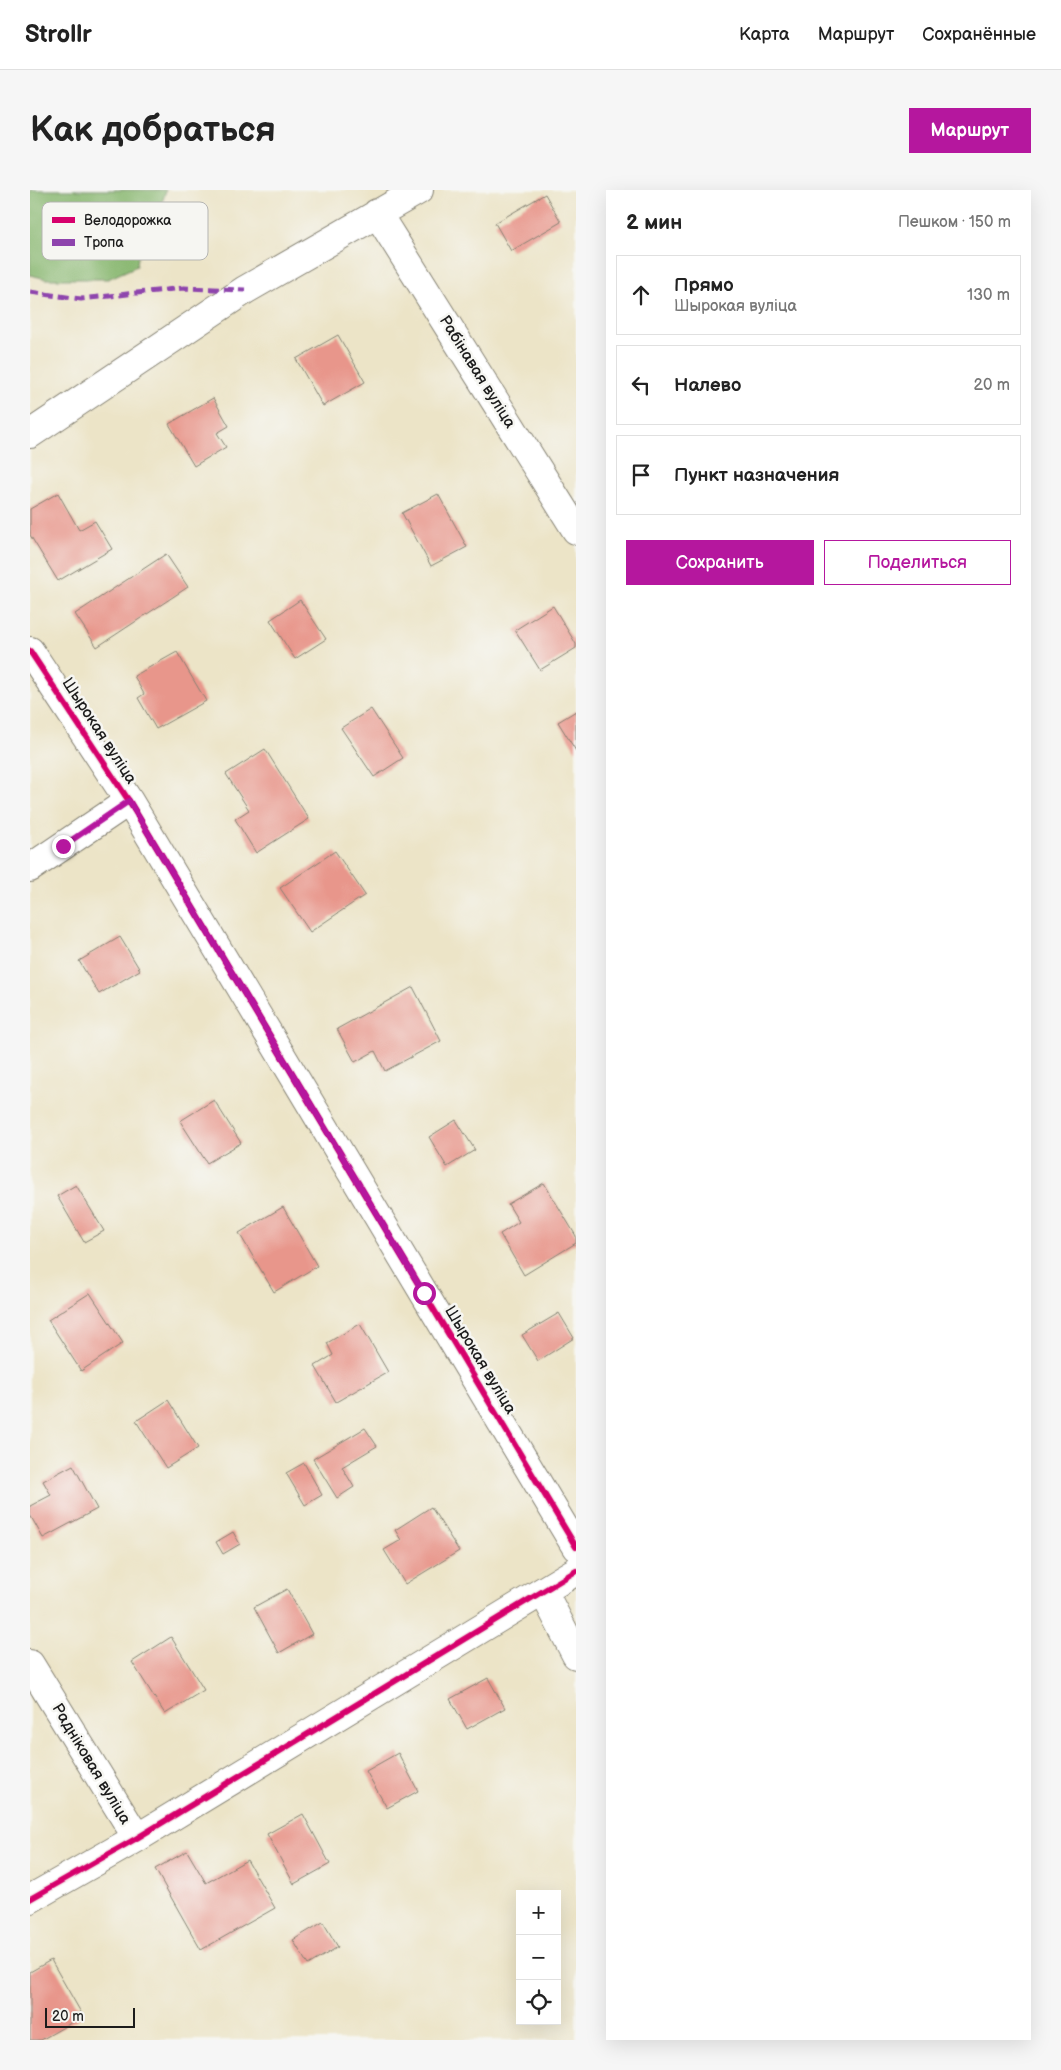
<!DOCTYPE html>
<html lang="ru">
<head>
<meta charset="utf-8">
<style>
  :root { --surface:#fff; --page:#f6f6f6; --text:#222; --muted:#767676; --line:#e0e0e0; --accent:#b5179e }
  body { margin:0; font-family:"Balsamiq Sans",sans-serif; background:var(--page); color:var(--text) }
  .controls { position:absolute; right:15px; bottom:15px; display:grid; overflow:hidden; border-radius:0px; box-shadow:0 5px 20px #0002 }
  .controls button { width:45px; height:45px; display:grid; place-items:center; padding:0; border:0; border-bottom:1px solid var(--line); background:var(--surface); color:var(--text); font:25px sans-serif }
  .scale { position:absolute; left:15px; bottom:12px; width:90px; box-sizing:border-box; padding-left:5px; border:2px solid #1c1c1c; border-top:0; font-size:14px; line-height:18px; white-space:nowrap; color:#1c1c1c; -webkit-text-stroke:4px #f6f6f2; paint-order:stroke }
  .stop { position:absolute; width:15px; height:15px; margin:-11px; border:4px solid #b5179e; border-radius:50%; background:#fff }
  .stop.end { background:#b5179e; border-color:#fff; box-shadow:0 1px 5px #0008 }
  .list { margin:0; padding:0; list-style:none }
  h2 { display:flex; justify-content:space-between; align-items:center; height:65px; margin:0; padding:0 20px; font-size:21px }
  h2 small { font-size:16px; font-weight:400; color:var(--muted) }
  .list li { display:grid; grid-template-columns:32px 1fr auto; gap:15px; align-items:center; box-sizing:border-box; height:80px; margin:0 10px 10px; padding:0 10px; border:1px solid var(--line); border-radius:0px }
  .list b { display:block; font-size:19px; white-space:nowrap }
  .list p { margin:0; font-size:16px; white-space:nowrap; color:var(--muted) }
  .list em { font-size:16px; font-style:normal; color:var(--muted) }
  .actions { display:flex; gap:10px; padding:15px 20px }
  .actions a { flex:1; padding:11px 0; border:1px solid var(--accent); border-radius:0px; text-align:center; font-size:18px; color:var(--accent) }
  .actions .main { background:var(--accent); color:#fff }
  .icon { flex:none; width:28px; height:28px; fill:none; stroke:currentColor; stroke-width:2; stroke-linecap:round; stroke-linejoin:round }
  .map { position:relative; flex:none; width:546px; height:1850px; overflow:hidden; border-radius:0px }
  header { display:flex; align-items:center; gap:30px; box-sizing:border-box; height:70px; padding:0 25px; background:var(--surface); border-bottom:1px solid var(--line) }
  header strong { font-size:24px }
  nav { display:flex; gap:28px; margin-inline-start:auto; font-size:18px }
  .intro { display:flex; align-items:center; justify-content:space-between; box-sizing:border-box; height:120px; padding:0 30px }
  h1 { margin:0; font-size:35px }
  .button { padding:12px 22px; border-radius:0px; background:var(--accent); color:#fff; font-size:18px; font-weight:700 }
  main { display:flex; gap:30px; padding:0 30px }
  aside { flex:1; background:var(--surface); border-radius:0px; box-shadow:0 5px 20px #0002 }
  .map>svg:first-child { display:block }
</style>
</head>
<body>
<header>
<strong>Strollr</strong>
<nav><a>Карта</a><a>Маршрут</a><a>Сохранённые</a></nav>
</header>
<div class="intro"><h1>Как добраться</h1><a class="button">Маршрут</a></div>
<main>
<div class="map">
<svg width="546" height="1850" viewBox="0 0 546 1850">
  <rect width="100%" height="100%" fill="#f6f6f2"/>
  <filter id="ink" filterUnits="userSpaceOnUse"><feTurbulence type="fractalNoise" baseFrequency=".02" numOctaves="2"/><feDisplacementMap in="SourceGraphic" scale="10" xChannelSelector="R" yChannelSelector="G"/><feConvolveMatrix kernelMatrix="1 2 1 2 8 2 1 2 1" color-interpolation-filters="sRGB"/></filter>
  <filter id="wash" filterUnits="userSpaceOnUse"><feTurbulence type="fractalNoise" baseFrequency=".0096" numOctaves="4" result="noise"/><feDisplacementMap in="SourceGraphic" scale="20" xChannelSelector="R" yChannelSelector="G"/><feGaussianBlur stdDeviation="1.12" result="paint"/><feColorMatrix in="noise" values="0 0 0 0 0 0 0 0 0 0 0 0 0 0 0 0 0 1.4 0 .05"/><feComposite in="paint" operator="in"/></filter>
  <g filter="url(#wash)">
    <rect width="100%" height="100%" fill="#ece4c7"/>
    <path fill="#88b770" stroke="#526a46" d="M0 0H136L133 10 111 35 107 76 78 89H17L0 85Z"/>
    <g id="blocks">
      <path fill="#e8968b" d="M515 4 531 32 481 61 465 33Z
        M308 145 335 192 293 216 266 169Z
        M183 208 199 236 187 243 196 257 164 276 139 234Z
        M28 303 49 340 65 331 82 359 28 391 0 345V319Z
        M408 304 437 357 401 376 372 323Z
        M136 364 158 397 67 457 45 424Z
        M270 410 296 449 265 469 240 430Z
        M523 416 546 454V458L510 480 485 440Z
        M147 462 176 511 126 539 108 508 114 504 104 486Z
        M341 519 373 568 344 587 311 538Z
        M546 521V561L528 532Z
        M235 559 279 629 226 663 205 629 219 620 196 584Z
        M305 661 335 705 280 742 250 698Z
        M90 747 110 780 69 804 49 771Z
        M383 797 411 851 355 881 345 861 325 872 307 839Z
        M184 910 211 953 177 973 150 931Z
        M426 930 445 960 417 977 399 947Z
        M514 993 546 1046V1053L494 1085 470 1044 489 1032 478 1014Z
        M46 995 74 1041 54 1052 27 1006Z
        M253 1017 287 1076 244 1102 209 1043Z
        M60 1103 93 1153 51 1181 18 1130Z
        M529 1123 544 1148 508 1171 492 1145Z
        M330 1134 358 1182 306 1212 285 1176 303 1165 297 1153Z
        M138 1210 168 1258 136 1278 106 1231Z
        M335 1238 347 1256 312 1277 324 1297 307 1308 283 1269Z
        M274 1273 292 1305 275 1315 256 1283Z
        M43 1275 67 1319 13 1348 0 1325V1316L21 1305 13 1291Z
        M401 1317 429 1361 375 1394 354 1360 371 1350 365 1340Z
        M203 1342 210 1354 193 1364 186 1352Z
        M257 1399 282 1444 249 1463 224 1417Z
        M141 1447 174 1500 135 1524 102 1472Z
        M458 1488 475 1518 437 1539 420 1509Z
        M368 1563 388 1601 357 1618 336 1581Z
        M273 1624 300 1674 264 1694 237 1644Z
        M157 1661 176 1693 217 1670 245 1718 171 1760 125 1679Z
        M293 1732 308 1757 278 1775 263 1750Z
        M21 1770 53 1826 11 1850H0V1782Z"/>
    </g>
  </g>
  <g filter="url(#ink)">
    <use href="#blocks" fill-opacity="0" stroke="#848072" stroke-width="1"/>
    <g fill="none" stroke-linecap="round" stroke-linejoin="round">
      <g stroke="#848072" stroke-width="30">
        <path id="minor" d="M347 23 546 340
          M0 244 215 100 389 0
          M0 461 99 611 546 1357
          M0 678 99 611
          M513 1401 546 1465
          M0 1474 107 1648
          M0 1709 107 1648 546 1381"/>
      </g>
      <use href="#minor" stroke="#fff" stroke-width="28"/>
      <path stroke="#8e44ad" stroke-width="5" stroke-dasharray="10 5" stroke-linecap="butt" d="M0 102 51 109 154 98 215 100"/>
      <g stroke="#f6f6f2" stroke-width="9">
        <path id="cycleway" d="M0 461 99 611 546 1357
          M0 1709 107 1648 546 1381"/>
      </g>
      <use href="#cycleway" stroke="#d6006c" stroke-width="6"/>
    </g>
  </g>
  <g fill="none" stroke-linecap="round" stroke-linejoin="round" filter="url(#ink)">
    <path stroke="#b5179e" stroke-width="6" d="M33 656 99 611 394 1103"/>
  </g>
  <g text-anchor="middle" dominant-baseline="central" stroke-width="5" stroke-linejoin="round" paint-order="stroke">
    <g font-size="16" fill="#1c1c1c" stroke="#f6f6f2">
      <text transform="translate(447 182) rotate(58)">Рабінавая вуліца</text>
      <text transform="translate(69 541) rotate(57)">Шырокая вуліца</text>
      <text transform="translate(450 1170) rotate(59)">Шырокая вуліца</text>
      <text transform="translate(61 1574) rotate(59)">Радніковая вуліца</text>
    </g>
  </g>
  <rect x="12" y="12" width="166" height="58" rx="8" fill="#f6f6f2" stroke="#b5b5b2" stroke-width="1"/>
  <rect x="22" y="27" width="23" height="6" fill="#d6006c"/>
  <rect x="22" y="49" width="23" height="7" fill="#8e44ad"/>
  <g font-size="14" fill="#1c1c1c">
    <text x="54" y="35">Велодорожка</text>
    <text x="54" y="57">Тропа</text>
  </g>
</svg>
<div class="controls">
<button>+</button>
<button>−</button>
<button><svg class="icon" aria-label="locate" viewBox="0 0 24 24"><circle cx="12" cy="12" r="6"/><path d="M12 2v4M12 18v4M2 12h4M18 12h4"/></svg></button>
</div>
<div class="scale">20 m</div>
<div class="stop" style="left:394px;top:1103px"></div>
<div class="stop end" style="left:33px;top:656px"></div>
</div>
<aside>
<h2>2 мин<small>Пешком · 150 m</small></h2>
<ul class="list">
<li><svg class="icon" aria-label="ahead" viewBox="0 0 24 24"><path d="M12 20V5M6 11l6-6 6 6"/></svg><div><b>Прямо</b><p>Шырокая вуліца</p></div><em>130 m</em></li>
<li><svg class="icon" aria-label="left" viewBox="0 0 24 24"><path d="M17 20v-9H6M10 6l-5 5 5 5"/></svg><div><b>Налево</b></div><em>20 m</em></li>
<li><svg class="icon" aria-label="arrive" viewBox="0 0 24 24"><path d="M6 21V4h12l-3 4 3 4H6"/></svg><div><b>Пункт назначения</b></div></li>
</ul>
<div class="actions"><a class="main">Сохранить</a><a>Поделиться</a></div>
</aside>
</main>
</body>
</html>
